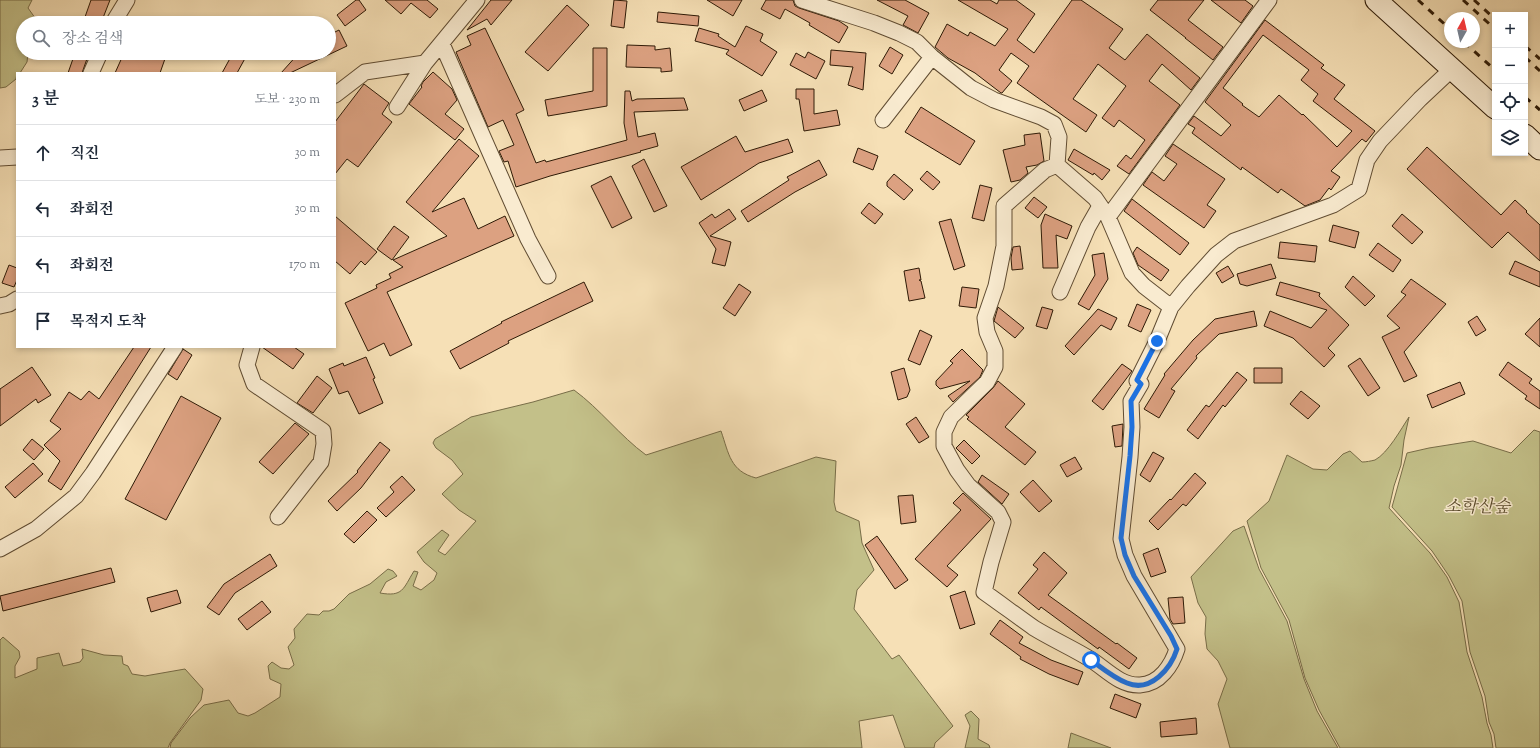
<!DOCTYPE html>
<html lang="ko">
<head>
<meta charset="utf-8">
<style>
  :root { --surface:#fff; --page:#f2f2f3; --text:#1f2937; --muted:#747a83; --line:#e0e1e3 }
  body { margin:0; font-family:"Sorts Mill Goudy","Noto Serif KR",serif; background:var(--page); color:var(--text) }
  .controls { position:absolute; right:12px; top:12px; display:grid; overflow:hidden; border-radius:0px; box-shadow:0 2px 6px #0003 }
  .controls button { width:36px; height:36px; display:grid; place-items:center; padding:0; border:0; border-bottom:1px solid var(--line); background:var(--surface); color:var(--text); font:20px sans-serif }
  .compass { position:absolute; left:1444px; top:12px; width:36px; height:36px; border-radius:50%; background:var(--surface); box-shadow:0 2px 6px #0003; rotate:8deg }
  .stop { position:absolute; width:12px; height:12px; margin:-9px; border:3px solid #1a73e8; border-radius:50%; background:#fff }
  .stop.end { background:#1a73e8; border-color:#fff; box-shadow:0 1px 4px #0008 }
  .list { margin:0; padding:0; list-style:none }
  h2 { display:flex; justify-content:space-between; align-items:center; height:52px; margin:0; padding:0 16px; font-size:17px }
  h2 small { font-size:13px; font-weight:400; color:var(--muted) }
  .list li { display:grid; grid-template-columns:26px 1fr auto; gap:12px; align-items:center; box-sizing:border-box; height:56px; padding:0 16px; border-top:1px solid var(--line) }
  .list b { display:block; font-size:15px; white-space:nowrap }
  .list em { font-size:13px; font-style:normal; color:var(--muted) }
  .icon { flex:none; width:22px; height:22px; fill:none; stroke:currentColor; stroke-width:2; stroke-linecap:round; stroke-linejoin:round }
  .map { position:relative; flex:none; width:1540px; height:748px; overflow:hidden }
  .search { position:absolute; background:var(--surface); box-shadow:0 2px 6px #0003; left:16px; top:16px; width:320px; height:44px; display:flex; align-items:center; gap:10px; box-sizing:border-box; padding:0 14px; border-radius:22px; color:var(--muted); font-size:15px }
  .panel { position:absolute; background:var(--surface); box-shadow:0 2px 6px #0003; left:16px; top:72px; width:320px; height:276px; border-radius:0px }
  .map>svg:first-child { display:block }
</style>
</head>
<body>
<div class="map">
<svg width="1540" height="748" viewBox="0 0 1540 748">
  <rect width="100%" height="100%" fill="#f6e0b6"/>
  <filter id="stains"><feTurbulence type="fractalNoise" baseFrequency=".005" numOctaves="4"/><feColorMatrix values="0 0 0 0 .2 0 0 0 0 .09 0 0 0 0 .02 0 0 0 .5 -.17"/></filter>
  <radialGradient id="worn" r=".72"><stop offset=".6" stop-color="#630" stop-opacity="0"/><stop offset="1" stop-color="#630" stop-opacity=".3"/></radialGradient>
  <path fill="#c3c089" stroke="#786d48" d="M0 0H32L28 8 38 22 37 23H23V53H28L27 62 20 73H17L16 79 6 87 0 88Z
    M574 390C600 409 620 436 646 455L721 431C729 454 730 471 756 478L816 457 836 461 834 502 836 511 859 521 862 543 874 570 857 590 854 609 892 659 899 655 953 726 935 743 934 748H905L893 715 859 721 862 748H170L171 743 190 718 204 705 229 700 238 713 248 716 255 713 280 697 281 684 270 679 268 666 272 662 281 668 289 669 294 665 288 647 295 638 294 629 307 614 319 615 323 611H329L334 609 349 594 370 584 388 569 393 571 397 576 386 582 380 593C403 597 403 589 414 571L418 572 413 586 421 590 434 580 437 573 424 562 417 552 442 530 449 535 438 551 445 555 476 521 459 510 442 494 463 474 452 460 436 448 433 443 435 439 471 417 533 402Z
    M1409 417 1404 440 1401 465 1394 486 1389 508 1430 553 1447 577 1459 602 1467 652 1482 697 1487 723 1491 735 1493 748H1340L1319 710 1305 678 1289 620 1261 568 1247 521 1269 501 1287 455 1313 469 1327 470 1343 454 1350 451 1362 462C1366 462 1371 461 1375 460 1388 453 1401 429 1409 417Z
    M1534 430 1540 432V748H1496L1494 734 1489 722 1485 696 1470 652 1462 601 1449 576 1432 551 1392 507 1407 453 1429 448 1473 441 1511 453Z
    M1244 526 1259 569 1287 621 1304 679 1317 711 1338 748H1230L1218 704 1227 679 1218 661 1207 649 1205 634 1206 617 1198 603 1191 577 1233 531Z
    M3 637 19 651 20 657 15 666V678L37 669V658L59 653 63 666 80 662 83 658 82 649 104 655 122 656 123 664 128 666 132 674 145 676 185 669 203 689 201 700 170 743 168 748H0V640Z
    M971 711 979 719 978 739 989 745 990 748H965L970 726 965 715Z
    M1071 733 1111 748H1068Z"/>
  <path fill="#dca181" stroke="#2e1a06" fill-rule="evenodd" d="M91 0H110L101 23 85 17Z
    M356 0H359L366 10 345 26 337 15Z
    M385 0H427L438 9 430 18 411 3 401 14Z
    M491 0H512L491 25 487 19 467 30Z
    M614 0 627 1 624 28 611 26Z
    M707 0H742L733 16Z
    M766 0H793L795 6 799 8 839 21 848 27 839 43 809 25 810 23 785 9 780 19 761 9Z
    M877 0H905L929 13 918 33 903 25 908 16Z
    M958 0H990L997 4 999 0H1016L1035 14 1017 40 1034 53 1072 0H1081L1123 29 1109 48 1125 60 1147 34 1200 78 1191 90 1162 64 1149 81 1180 105 1129 174 1117 166 1126 155 1131 159 1145 140 1119 120 1114 127 1102 118 1126 86 1098 64 1073 99 1097 115 1086 132 1017 83 1029 66 1011 53 999 70 1012 81 1002 93H1001L975 73 948 58 935 47 947 24 968 36 970 32 995 46 1008 29Z
    M1158 0H1204L1188 20 1223 47 1213 60 1185 38H1186L1150 10Z
    M1211 0H1245L1253 6 1241 23Z
    M567 5 589 25 548 71 525 52Z
    M658 12 699 16 698 26 657 22Z
    M1265 20 1324 65 1321 68 1345 85 1334 99 1375 131 1366 142 1362 139 1331 171 1340 177 1331 190 1329 188 1320 200 1305 206 1281 189 1278 193 1242 167 1241 170 1192 133 1195 128 1188 124 1194 116 1221 136 1231 125 1205 102ZM1263 35 1309 70 1301 80 1318 94 1313 101 1352 131 1337 147 1303 114 1302 115 1279 95 1259 117 1242 105 1243 104 1223 88Z
    M746 26 763 34 760 41 777 52 762 76 726 54 729 50 695 41 699 28 719 34 718 36 735 47Z
    M485 28 524 110 516 114 536 163 545 160 546 162 627 140 624 123 625 91H630L632 101 637 99 684 98 688 110 634 112 638 137 655 133 658 146 640 151 641 152 550 176 516 187 508 161 504 162 499 151 514 145 503 120 488 127 456 52 471 45 467 36Z
    M339 30 347 46 290 73H281L299 53H329V35Z
    M627 45 655 46V50L670 48 672 71 661 72V68L626 67Z
    M890 47 903 55 892 74 879 66Z
    M593 48H607V106L548 116 545 100 593 91Z
    M831 50 866 53 863 90 848 85 853 67 830 65Z
    M808 52 825 61 816 79 790 65 796 53 805 58Z
    M75 53H89L82 73H68Z
    M124 53H167L160 73H115Z
    M233 53H248L237 73H222Z
    M433 72 452 89 457 100 445 114 464 129 455 140 409 104 422 87 421 86 423 82Z
    M364 84 389 103 382 114 392 122 358 167 347 159 335 174V122Z
    M796 89H814V114L837 110 840 125 804 131 799 99H796Z
    M762 90 767 101 744 111 739 100Z
    M921 107 975 141 960 165 905 132Z
    M1040 133 1044 161 1037 165 1026 167 1028 173 1020 180 1011 182 1003 150 1025 145 1024 135Z
    M736 136 745 152 788 139 793 152 759 163 701 200 681 167Z
    M459 139 479 156 432 212 464 198 478 229 505 216 514 236 387 292 412 345 390 356 384 343 368 351 345 303 377 288 376 285 391 278 389 274 403 267 393 260 447 236 406 202Z
    M1173 144 1225 179 1207 205 1216 211 1204 228 1143 185 1152 172 1164 181 1177 164 1165 156Z
    M1427 147 1501 215 1515 200 1527 211 1526 212 1540 225V261L1508 232 1492 248 1407 169Z
    M858 148 878 156 873 170 853 162Z
    M1074 149 1110 170 1102 180 1094 173 1093 175 1068 160Z
    M644 159 667 206 654 212 632 166Z
    M819 160 827 175 795 192 748 222 741 211 789 180 787 177Z
    M927 171 940 182 933 190 920 179Z
    M894 174 913 190 904 200 887 186V182Z
    M611 176 632 218 612 228 591 186Z
    M980 185 992 188 984 221 972 218Z
    M1034 197 1047 207 1038 218 1025 208Z
    M1132 199 1189 243 1180 255 1124 211Z
    M869 203 883 214 875 224 861 213Z
    M729 209 736 219 710 236 731 242 725 266 712 263 716 249 699 223 712 214 715 218Z
    M1045 214 1072 226 1067 239 1056 235 1058 268H1043L1041 225Z
    M1402 214 1423 232 1412 244 1392 226Z
    M335 216 377 252 365 265 361 261 350 274 335 261Z
    M951 219 965 266 954 270 939 222Z
    M1333 225 1359 232 1355 248 1329 241Z
    M394 226 409 237 392 260 377 249Z
    M1280 242 1317 246 1315 262 1278 258Z
    M1378 243 1401 260 1393 272 1369 255Z
    M1020 246 1023 269 1012 270 1011 258 1013 247Z
    M1137 247 1169 270 1161 281 1138 265 1133 253Z
    M1104 253 1108 279 1089 310 1078 304 1095 275 1092 255Z
    M1515 261 1540 272V287L1509 274Z
    M1271 264 1276 278 1247 286 1240 284 1237 274Z
    M9 265 17 268V280L14 287 2 283Z
    M1228 266 1234 276 1222 283 1216 273Z
    M919 268 921 280H919L921 281 925 298 909 301 904 271Z
    M1353 276 1375 296 1365 306 1345 287Z
    M1411 279 1446 304 1404 352 1417 376 1404 382 1382 337 1400 328 1387 316 1406 295 1401 292Z
    M584 282 593 301 508 341 509 343 460 369 450 351 502 323 501 322Z
    M1280 282 1320 293 1319 296 1349 325 1328 348 1335 355 1324 367 1293 338 1264 326 1270 311 1311 328 1327 310 1276 295Z
    M739 284 751 292 735 316 723 308Z
    M962 287 979 289 976 308 959 306Z
    M1137 304 1151 310 1141 332 1128 326Z
    M998 307 1024 328 1015 338 994 321Z
    M1042 307 1053 310 1047 329 1036 326Z
    M1098 309 1117 318 1111 330 1101 325 1074 355 1065 346Z
    M1254 311 1257 326 1219 334 1196 356 1197 358 1171 389 1175 391 1159 418 1144 409 1165 375 1164 374 1193 340 1215 319Z
    M1477 316 1486 330 1476 336 1468 322Z
    M1540 318V347L1525 334Z
    M920 330 932 336 920 365 908 360Z
    M134 347H151L61 490 48 481 60 461 44 445 61 429 50 421 69 392 81 400 89 391 99 399Z
    M262 347H294L304 354 293 369Z
    M183 349 192 355 177 380 168 374Z
    M962 349 983 370 980 377 953 402 948 396 970 381 940 389 936 385V381L953 363 950 361Z
    M366 357 375 378 373 379 383 403 359 414 348 391 339 394 329 369 343 363 344 366Z
    M1360 358 1380 388 1368 396 1348 366Z
    M1508 362 1532 379 1529 383 1540 391V409L1525 399 1527 396 1499 375Z
    M1122 364 1132 371 1103 410 1092 401Z
    M32 367 51 395 38 403 36 399 0 426V389Z
    M904 368 910 390 907 397 898 400 891 372Z
    M1254 368H1282V383H1254Z
    M1237 372 1247 380 1225 407 1223 405 1198 439 1187 430 1206 405 1209 407Z
    M317 376 332 388 313 413 297 403Z
    M998 381 1025 404 1005 427 1036 452 1025 465 967 419 969 417 966 415 993 388Z
    M1460 382 1465 394 1432 408 1427 395Z
    M1301 391 1320 406 1308 419 1290 404Z
    M181 396 221 418 166 520 125 499Z
    M916 417 929 437 919 443 906 424Z
    M295 423 309 434 273 474 259 462Z
    M1123 424 1122 446 1115 447 1112 426Z
    M32 439 44 449 34 460 23 450Z
    M964 440 980 456 972 464 956 448Z
    M380 442 390 450 361 488 337 511 328 501 358 472 357 471Z
    M1153 452 1164 458 1150 482 1140 475Z
    M1075 457 1082 469 1067 477 1060 465Z
    M33 463 43 474 15 498 5 487Z
    M1195 473 1206 483 1186 506 1183 504 1158 530 1149 521 1170 499 1171 500Z
    M982 475 1009 494 1002 504 978 482Z
    M402 476 415 490 386 517 377 508 394 492 390 487Z
    M1033 480 1052 501 1039 512 1020 492Z
    M963 493 991 519 947 566 958 575 947 587 915 559 961 510 953 503Z
    M913 495 916 522 901 524 898 496Z
    M367 511 377 520 354 543 344 534Z
    M877 536 908 580 895 589 865 545Z
    M1158 548 1166 572 1151 577 1143 554Z
    M1044 552 1067 573 1048 595 1116 644 1117 643 1137 658 1129 669 1099 647 1098 649 1041 607 1039 610 1018 593 1038 569 1033 565Z
    M270 554 277 566 235 593 219 615 207 607 224 584Z
    M111 568 115 582 3 611 0 596Z
    M177 590 181 603 151 612 147 598Z
    M965 591 975 624 960 629 950 596Z
    M1183 597 1185 623 1173 624 1170 619 1168 598Z
    M262 601 271 612 247 630 238 619Z
    M1000 620 1023 637 1019 643 1051 660 1083 672 1078 685 1049 674 1020 659 1021 657 990 634Z
    M1115 694 1141 704 1136 718 1110 708Z
    M1196 718 1197 734 1161 737 1160 722Z"/>
  <g fill="none" stroke-linecap="round" stroke-linejoin="round">
    <g stroke="#604c32" stroke-width="17">
      <path id="street" d="M802 0 874 23 899 33 917 42 932 57 971 88 994 100 1041 117 1054 124 1059 137 1057 165 1095 198 1108 217 1132 273 1144 286 1171 307
        M113 23 127 0
        M442 44 528 239 548 276
        M91 73 100 53
        M335 95 365 72 425 63
        M397 107 425 63 477 0
        M883 120 932 57
        M0 158 17 157
        M1057 165 1045 170 1004 206V246L996 286 985 318 987 332 995 351V367L987 382 951 417 944 432V446L957 470 968 485 998 512 1003 522 991 562 984 592C1001 604 1017 616 1034 628 1052 639 1072 648 1090 659 1106 669 1120 686 1140 685 1160 684 1172 665 1177 649L1134 576 1125 555 1121 539 1130 457 1132 427 1131 401 1141 384 1137 381 1157 341 1171 307 1188 286 1216 255 1234 241 1333 205 1359 189 1367 160 1380 141 1420 99 1452 69
        M1108 217 1269 0
        M1060 292 1088 227 1100 206
        M0 306 9 304 17 299
        M252 347 247 365 254 384 323 431 324 444 321 462 278 517
        M0 549 36 529 76 496 93 473 175 347"/>
    </g>
    <g stroke="#2e1a06" stroke-width="23">
      <path id="secondary" d="M1376 0 1495 108
        M1525 135 1540 149"/>
    </g>
    <use href="#street" stroke="#f9ebd0" stroke-width="15"/>
    <use href="#secondary" stroke="#f9ebd0" stroke-width="21"/>
    <path stroke="#2e1a06" stroke-width="3" stroke-dasharray="7 7" stroke-linecap="butt" d="M1418 0 1450 29
      M1463 0 1495 29
      M1474 0 1495 19
      M1464 42 1495 70
      M1525 46 1540 59
      M1525 57 1540 71
      M1525 97 1540 110"/>
  </g>
  <g fill="none" stroke-linecap="round" stroke-linejoin="round">
    <path stroke="#1a73e8" stroke-width="5" d="M1091 660C1102 668 1114 678 1127 683 1151 693 1171 668 1177 649L1171 636 1134 576 1125 555 1121 538 1130 456 1132 427 1131 401 1141 384 1137 380 1157 341"/>
  </g>
  <g text-anchor="middle" dominant-baseline="central" stroke-width="3" stroke-linejoin="round" paint-order="stroke">
    <g font-size="17" font-style="italic" fill="#5b4c2d" stroke="#f9ebd0">
      <text x="1477" y="508">소학산숲</text>
    </g>
  </g>
  <rect width="100%" height="100%" filter="url(#stains)"/>
  <rect width="100%" height="100%" fill="url(#worn)"/>
</svg>
<div class="controls">
<button>+</button>
<button>−</button>
<button><svg class="icon" aria-label="locate" viewBox="0 0 24 24"><circle cx="12" cy="12" r="6"/><path d="M12 2v4M12 18v4M2 12h4M18 12h4"/></svg></button>
<button><svg class="icon" aria-label="layers" viewBox="0 0 24 24"><path d="M12 4l9 5-9 5-9-5zM3 14l9 5 9-5"/></svg></button>
</div>
<svg class="compass" viewBox="-18 -18 36 36"><path d="M0-13l5 13h-10z" fill="#e53935"/><path d="M0 13l5-13h-10z" fill="#747a83"/></svg>
<div class="stop" style="left:1091px;top:660px"></div>
<div class="stop end" style="left:1157px;top:341px"></div>
<div class="search"><svg class="icon" aria-label="search" viewBox="0 0 24 24"><circle cx="10" cy="10" r="6"/><path d="M15 15l6 6"/></svg>장소 검색</div>
<section class="panel">
<h2>3 분<small>도보 · 230 m</small></h2>
<ul class="list">
<li><svg class="icon" aria-label="ahead" viewBox="0 0 24 24"><path d="M12 20V5M6 11l6-6 6 6"/></svg><div><b>직진</b></div><em>30 m</em></li>
<li><svg class="icon" aria-label="left" viewBox="0 0 24 24"><path d="M17 20v-9H6M10 6l-5 5 5 5"/></svg><div><b>좌회전</b></div><em>30 m</em></li>
<li><svg class="icon" aria-label="left" viewBox="0 0 24 24"><path d="M17 20v-9H6M10 6l-5 5 5 5"/></svg><div><b>좌회전</b></div><em>170 m</em></li>
<li><svg class="icon" aria-label="arrive" viewBox="0 0 24 24"><path d="M6 21V4h12l-3 4 3 4H6"/></svg><div><b>목적지 도착</b></div></li>
</ul>
</section>
</div>
</body>
</html>
